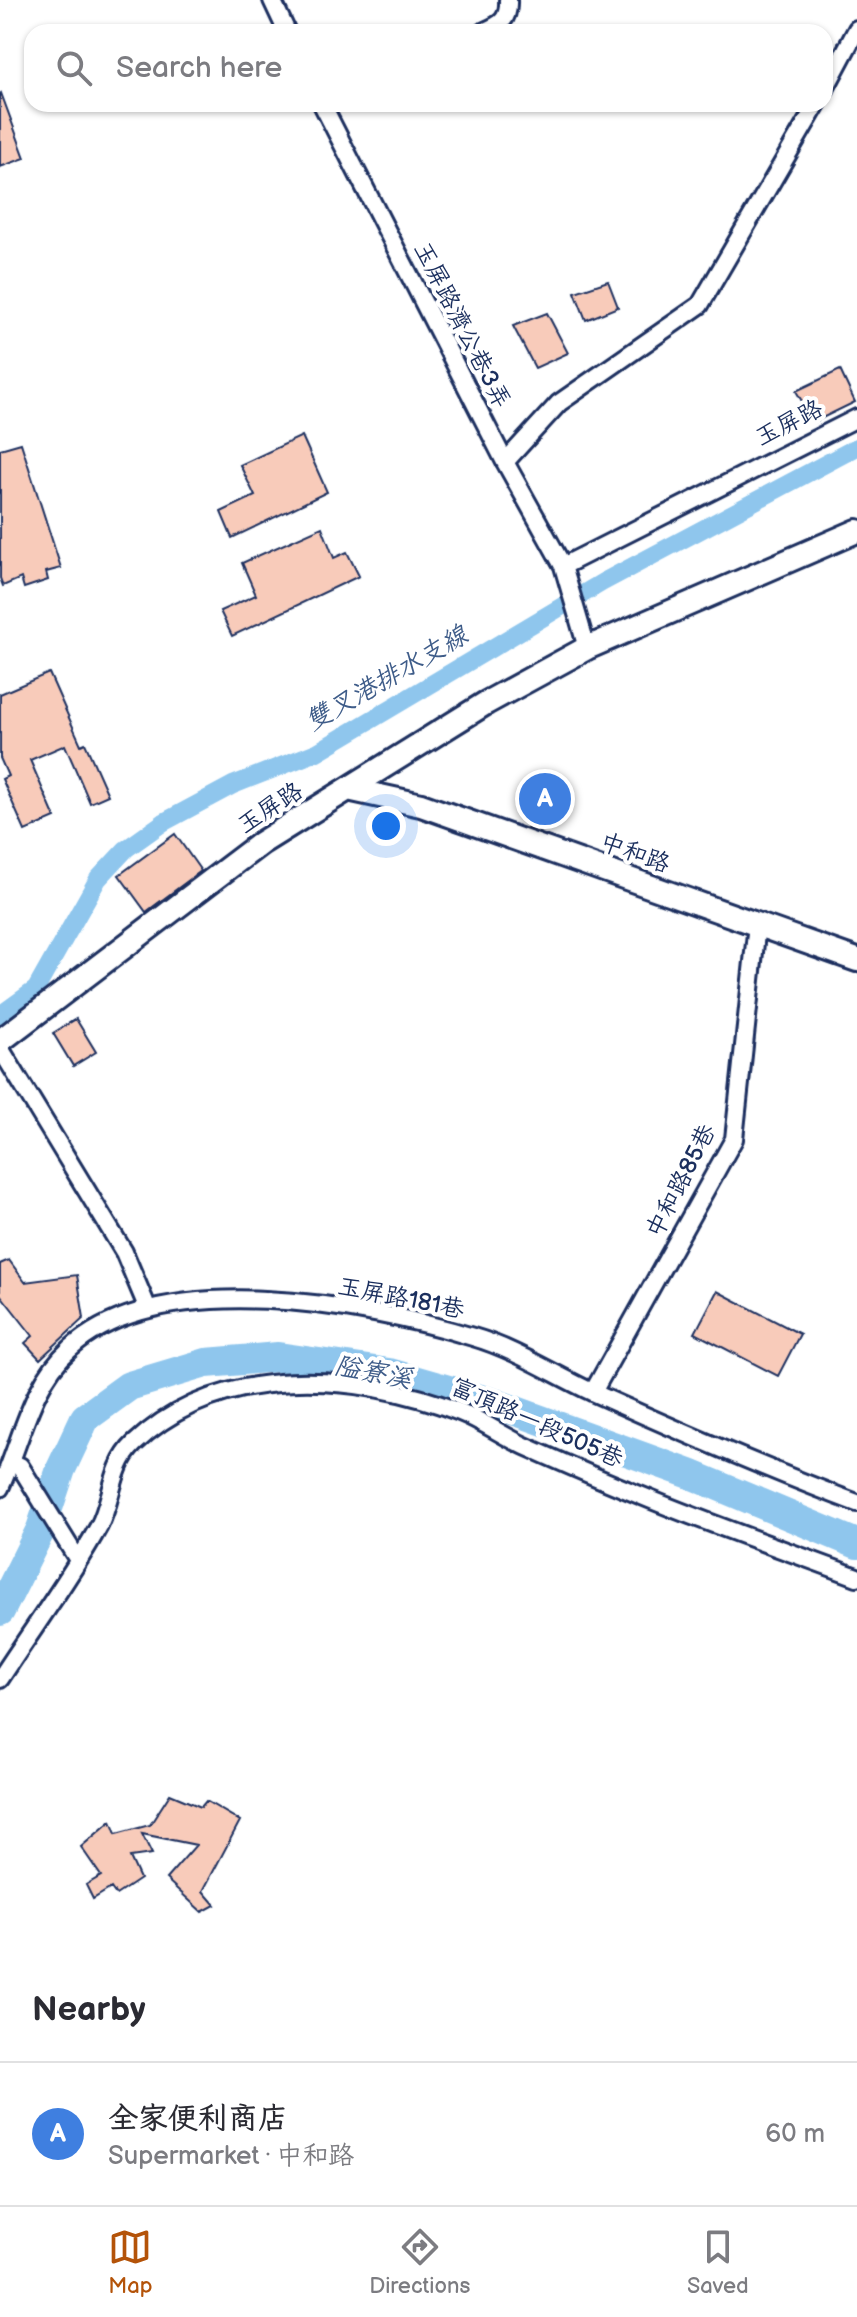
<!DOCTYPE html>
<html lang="en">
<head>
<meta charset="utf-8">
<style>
  :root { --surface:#fff; --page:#f7f7f7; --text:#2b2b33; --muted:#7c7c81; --line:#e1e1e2; --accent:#b45309 }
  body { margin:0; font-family:"Balsamiq Sans","LXGW WenKai TC",sans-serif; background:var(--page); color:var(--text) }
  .you { position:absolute; left:386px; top:826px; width:28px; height:28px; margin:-20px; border:6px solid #fff; border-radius:50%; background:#1a73e8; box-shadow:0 0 0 12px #1a73e833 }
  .badge { display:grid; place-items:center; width:52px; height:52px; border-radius:50%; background:var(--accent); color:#fff; font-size:26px; font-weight:700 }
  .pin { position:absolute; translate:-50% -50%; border:4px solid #fff; box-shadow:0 2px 8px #0006 }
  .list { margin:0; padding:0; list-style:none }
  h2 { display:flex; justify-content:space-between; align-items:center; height:104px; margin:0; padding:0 32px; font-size:34px }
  h2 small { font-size:26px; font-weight:400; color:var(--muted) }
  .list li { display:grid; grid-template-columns:52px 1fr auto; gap:24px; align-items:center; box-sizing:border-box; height:144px; padding:0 32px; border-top:2px solid var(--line) }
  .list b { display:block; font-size:30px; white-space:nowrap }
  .list p { margin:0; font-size:26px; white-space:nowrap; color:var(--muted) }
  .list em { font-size:26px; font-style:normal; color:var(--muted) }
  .icon { flex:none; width:44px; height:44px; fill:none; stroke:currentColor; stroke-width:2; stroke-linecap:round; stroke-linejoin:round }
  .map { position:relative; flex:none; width:857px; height:1957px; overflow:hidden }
  .search { position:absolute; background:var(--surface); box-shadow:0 2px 6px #0004; left:24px; right:24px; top:24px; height:88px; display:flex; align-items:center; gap:20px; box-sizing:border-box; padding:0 28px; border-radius:24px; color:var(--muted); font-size:30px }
  .sheet { height:248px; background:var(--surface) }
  nav { display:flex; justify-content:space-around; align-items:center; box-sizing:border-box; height:112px; border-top:2px solid var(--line); background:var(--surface); font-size:22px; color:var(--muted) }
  nav a { display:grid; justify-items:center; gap:4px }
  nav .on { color:var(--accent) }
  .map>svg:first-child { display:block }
</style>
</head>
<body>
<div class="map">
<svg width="857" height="1957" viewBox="0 0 857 1957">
  <rect width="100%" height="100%" fill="#fff"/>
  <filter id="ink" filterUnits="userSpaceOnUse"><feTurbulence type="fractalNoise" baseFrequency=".0125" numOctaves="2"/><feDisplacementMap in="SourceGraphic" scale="16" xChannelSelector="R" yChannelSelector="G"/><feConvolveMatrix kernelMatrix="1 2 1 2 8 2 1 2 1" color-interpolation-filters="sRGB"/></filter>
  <g filter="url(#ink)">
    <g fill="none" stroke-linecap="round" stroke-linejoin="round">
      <path stroke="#8fc6ed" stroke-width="18" d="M0 1015 36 989 98 879 126 849 164 822 233 785 317 752 603 582 857 447"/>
      <path stroke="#8fc6ed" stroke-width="30" d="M0 1611 41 1529 61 1469 85 1418 129 1386 206 1363 278 1357 389 1373 497 1404 690 1474 857 1544"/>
    </g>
    <path fill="#f8cbba" stroke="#1b2f5e" stroke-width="2" d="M1 93 25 158 0 167V94Z
      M608 281 618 307 586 320 575 292Z
      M547 313 568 353 535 368 513 326Z
      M840 370 855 402 814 422 796 391Z
      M302 436 327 492 232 538 221 512 255 496 240 465Z
      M21 443 61 568 46 572 48 580 24 588 21 578 3 586 0 578V449Z
      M322 527 334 558 347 552 359 576 232 636 220 611 256 595 242 563Z
      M49 673 81 745 85 743 108 795 90 803 65 745 30 760 55 818 25 831 2 779 8 776 0 758V694Z
      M175 834 201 871 146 912 119 875Z
      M76 1019 96 1052 73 1066 53 1033Z
      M9 1260 25 1282 77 1275 84 1318 40 1359 25 1343 33 1336 0 1294V1264Z
      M717 1291 800 1334 778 1376 695 1333Z
      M170 1794 201 1807 206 1801 240 1821 203 1891 215 1905 202 1912 166 1879 196 1845 142 1834 152 1854 130 1857 140 1879 116 1895 111 1888 93 1899 86 1885 101 1876 81 1847 111 1821 116 1834 150 1825Z"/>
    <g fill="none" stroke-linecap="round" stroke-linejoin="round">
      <g stroke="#1b2f5e" stroke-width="22">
        <path id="street" d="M272 0 287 32
          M483 32C500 24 509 21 508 0
          M825 89 857 29
          M322 104 505 462 563 566
          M505 462 559 403 700 305 817 104
          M587 648 563 566 857 418
          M0 1048 124 1252 148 1309
          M593 1392 734 1139 757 924
          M12 1463 20 1466 78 1560
          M0 1488C21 1443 31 1383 70 1349 160 1266 367 1305 473 1337 515 1349 555 1375 594 1393 681 1432 768 1470 857 1503
          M0 1679C33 1628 70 1579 99 1526 113 1499 111 1466 134 1444 220 1362 358 1372 460 1412 483 1421 503 1436 525 1446 563 1463 602 1480 642 1496 712 1525 785 1550 857 1577"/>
      </g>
      <g stroke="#1b2f5e" stroke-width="28">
        <path id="secondary" d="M348 789 421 805 857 960
          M0 1041 261 843 486 703 587 648 857 531"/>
      </g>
      <use href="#street" stroke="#fff" stroke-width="16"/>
      <use href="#secondary" stroke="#fff" stroke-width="22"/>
    </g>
  </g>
  <g text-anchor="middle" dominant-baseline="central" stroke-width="8" stroke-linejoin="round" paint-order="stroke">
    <g font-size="24" fill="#1b2f5e" stroke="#fff">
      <text transform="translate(462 325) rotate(63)">玉屏路濟公巷3弄</text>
      <text transform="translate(789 423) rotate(-27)">玉屏路</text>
      <text transform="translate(270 808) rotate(-33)">玉屏路</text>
      <text transform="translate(635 853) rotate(20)">中和路</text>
      <text transform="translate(681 1181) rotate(-63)">中和路85巷</text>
      <text transform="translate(401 1298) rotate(11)">玉屏路181巷</text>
      <text transform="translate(537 1423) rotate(24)">富頂路一段505巷</text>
    </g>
    <g font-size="26" font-style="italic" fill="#3e5c89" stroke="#fff">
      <text transform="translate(387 679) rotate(-30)">雙叉港排水支線</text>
      <text transform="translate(373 1373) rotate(11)">隘寮溪</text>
    </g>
  </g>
</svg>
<div class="you"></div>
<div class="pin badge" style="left:545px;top:799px;background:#3f7fe0">A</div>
<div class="search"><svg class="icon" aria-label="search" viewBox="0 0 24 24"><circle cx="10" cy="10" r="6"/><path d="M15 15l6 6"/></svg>Search here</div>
</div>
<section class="sheet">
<h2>Nearby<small></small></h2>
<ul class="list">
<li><span class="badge" style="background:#3f7fe0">A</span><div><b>全家便利商店</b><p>Supermarket · 中和路</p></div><em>60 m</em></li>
</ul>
</section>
<nav>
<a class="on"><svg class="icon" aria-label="map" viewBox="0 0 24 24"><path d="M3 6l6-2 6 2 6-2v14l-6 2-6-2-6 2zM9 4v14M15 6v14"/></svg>Map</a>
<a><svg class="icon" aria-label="directions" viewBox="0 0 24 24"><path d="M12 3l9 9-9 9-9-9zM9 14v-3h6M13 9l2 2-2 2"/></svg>Directions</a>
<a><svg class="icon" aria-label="saved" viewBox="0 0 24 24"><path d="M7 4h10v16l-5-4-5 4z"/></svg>Saved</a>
</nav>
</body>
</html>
